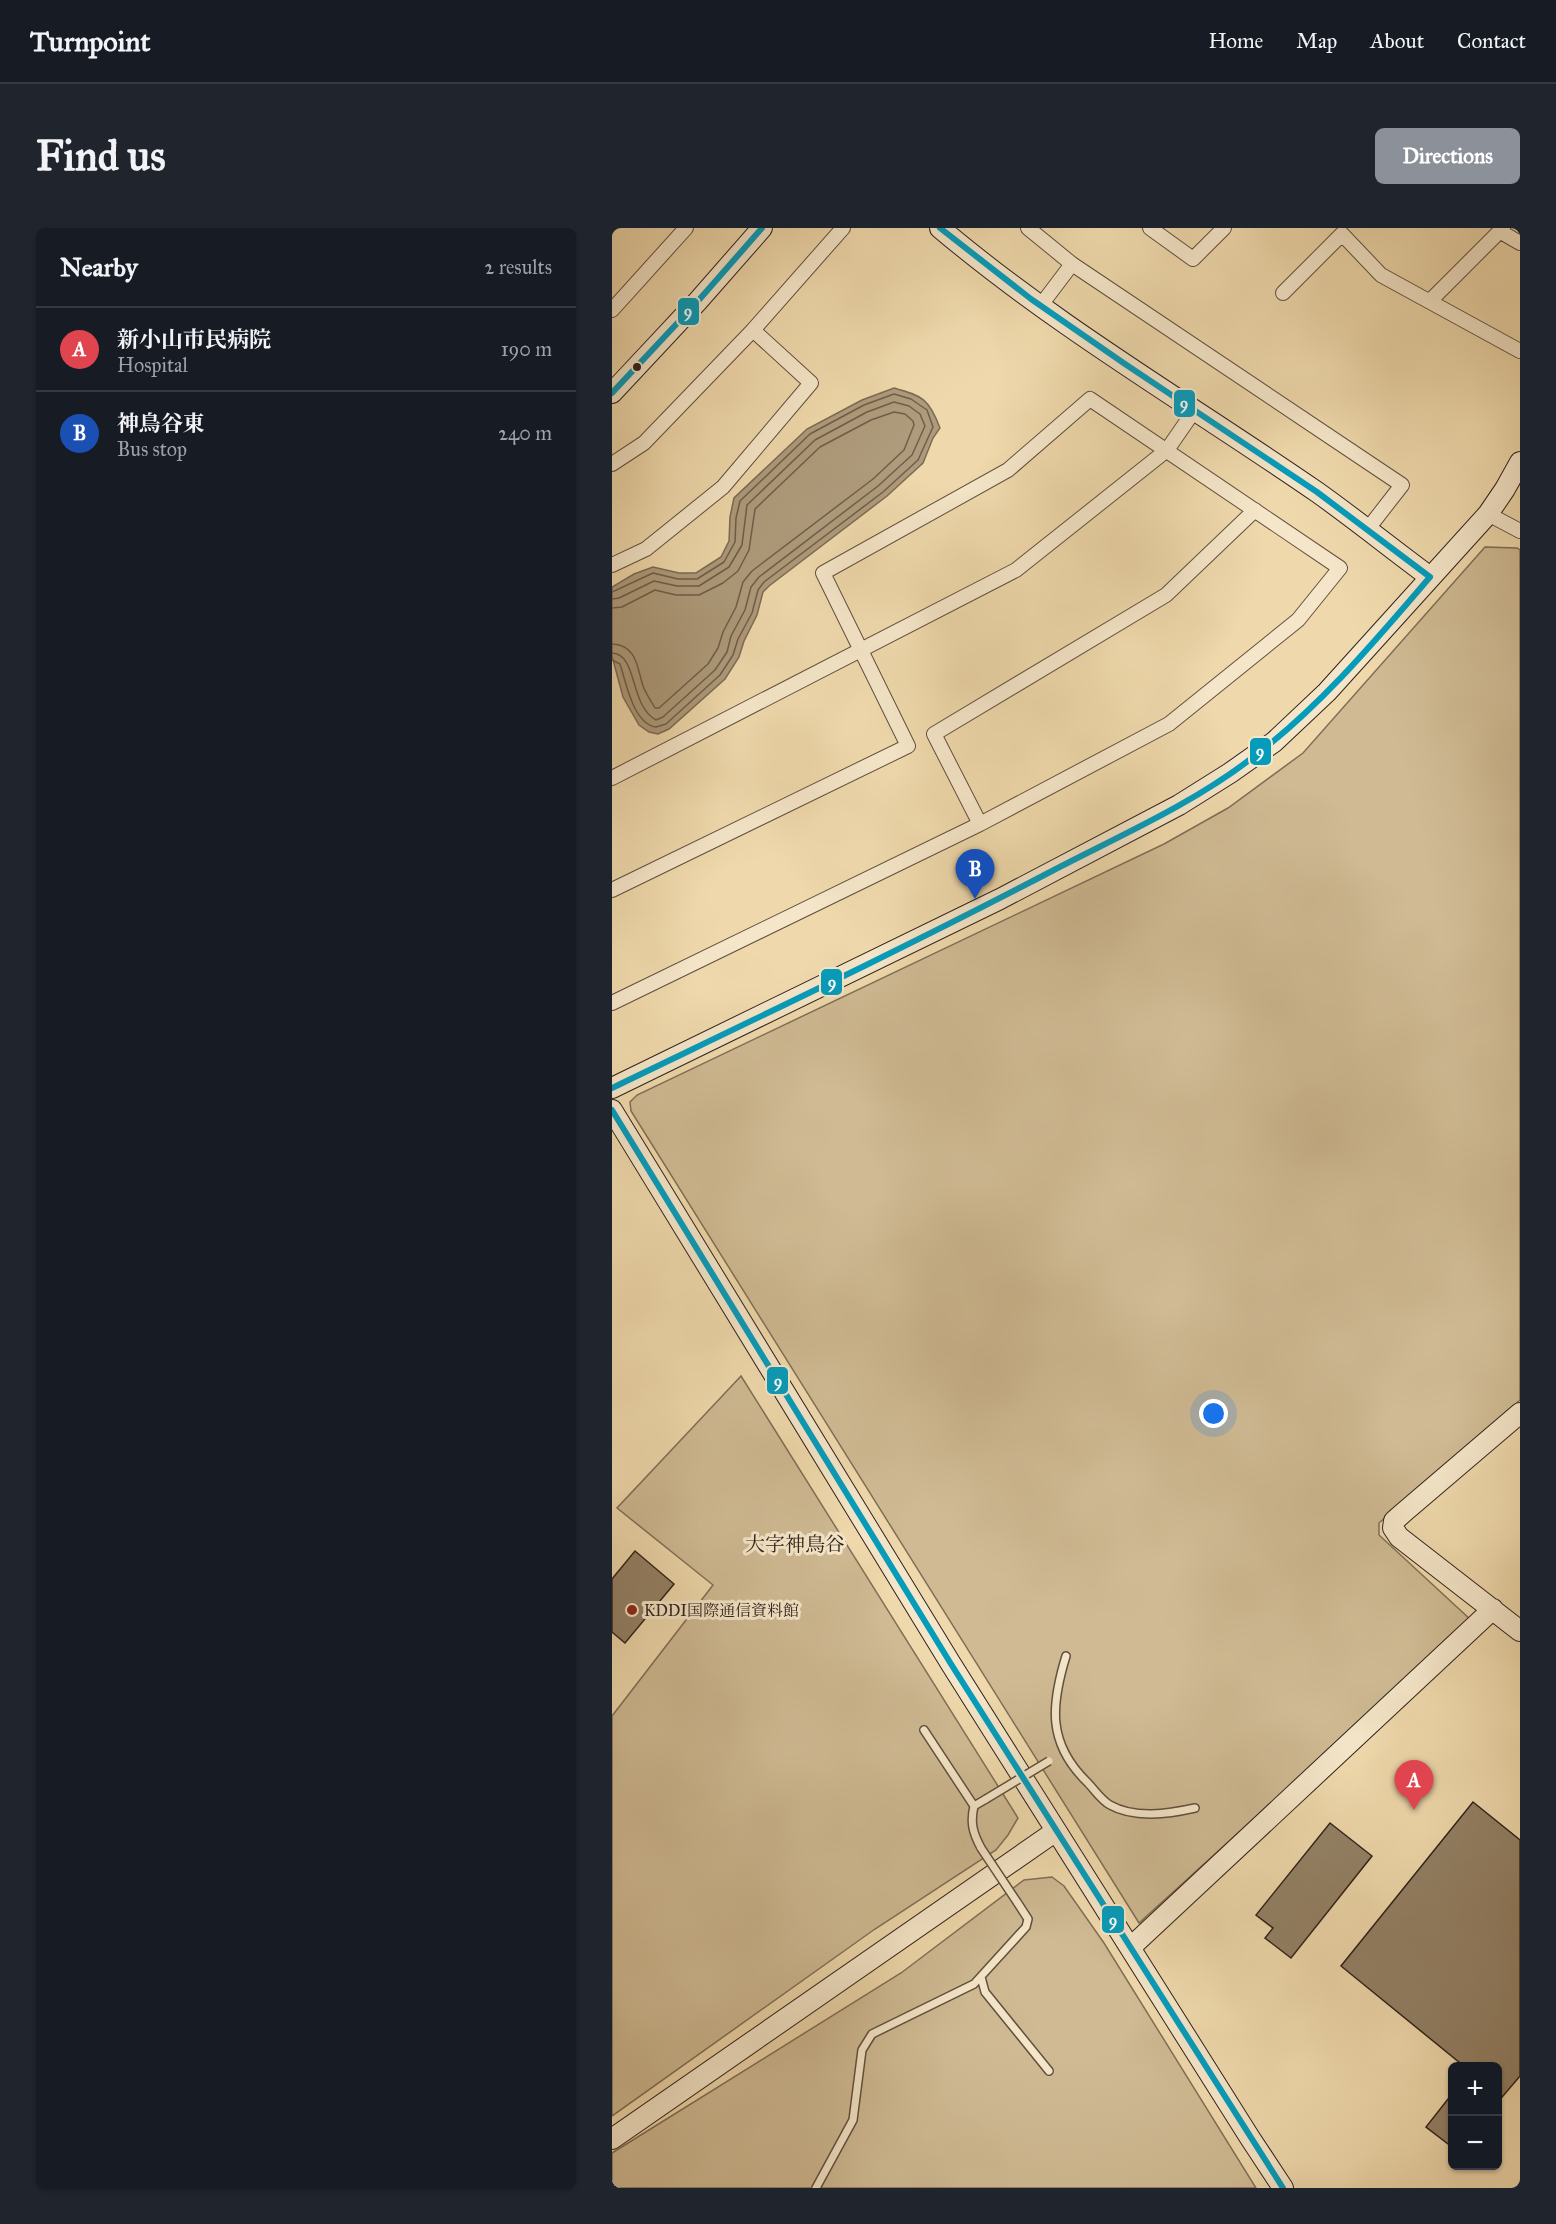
<!DOCTYPE html>
<html lang="en">
<head>
<meta charset="utf-8">
<style>
  :root { --surface:#171b24; --page:#20242c; --text:#f1f3f6; --muted:#9ea1a6; --line:#363941; --accent:#8c9099 }
  body { margin:0; font-family:"IM FELL Great Primer","Noto Serif JP",serif; background:var(--page); color:var(--text) }
  .controls { position:absolute; right:18px; bottom:18px; display:grid; overflow:hidden; border-radius:9px; box-shadow:0 2px 4px #0004 }
  .controls button { width:54px; height:54px; display:grid; place-items:center; padding:0; border:0; border-bottom:2px solid var(--line); background:var(--surface); color:var(--text); font:30px sans-serif }
  .you { position:absolute; left:602px; top:1186px; width:21px; height:21px; margin:-15px; border:4px solid #fff; border-radius:50%; background:#1a73e8; box-shadow:0 0 0 9px #1a73e833 }
  .badge { display:grid; place-items:center; width:39px; height:39px; border-radius:50%; background:var(--accent); color:#fff; font-size:20px; font-weight:700 }
  .pin { position:absolute; translate:-50% -50px; filter:drop-shadow(0 2px 3px #0008) }
  .pin::after { content:''; position:absolute; top:32px; width:21px; height:18px; background:inherit; clip-path:polygon(0 0,100% 0,50% 100%) }
  .list { margin:0; padding:0; list-style:none }
  h2 { display:flex; justify-content:space-between; align-items:center; height:78px; margin:0; padding:0 24px; font-size:26px }
  h2 small { font-size:20px; font-weight:400; color:var(--muted) }
  .list li { display:grid; grid-template-columns:39px 1fr auto; gap:18px; align-items:center; box-sizing:border-box; height:84px; padding:0 24px; border-top:2px solid var(--line) }
  .list b { display:block; font-size:22px; white-space:nowrap }
  .list p { margin:0; font-size:20px; white-space:nowrap; color:var(--muted) }
  .list em { font-size:20px; font-style:normal; color:var(--muted) }
  .map { position:relative; flex:none; width:908px; height:1960px; overflow:hidden; border-radius:9px }
  header { display:flex; align-items:center; gap:36px; box-sizing:border-box; height:84px; padding:0 30px; background:var(--surface); border-bottom:2px solid var(--line) }
  header strong { font-size:28px }
  nav { display:flex; gap:33px; margin-inline-start:auto; font-size:21px }
  .intro { display:flex; align-items:center; justify-content:space-between; box-sizing:border-box; height:144px; padding:0 36px }
  h1 { margin:0; font-size:42px }
  .button { padding:15px 27px; border-radius:9px; background:var(--accent); color:#fff; font-size:21px; font-weight:700 }
  main { display:flex; gap:36px; padding:0 36px }
  aside { flex:1; background:var(--surface); border-radius:9px; box-shadow:0 2px 4px #0004 }
  .map>svg:first-child { display:block }
</style>
</head>
<body>
<header>
<strong>Turnpoint</strong>
<nav><a>Home</a><a>Map</a><a>About</a><a>Contact</a></nav>
</header>
<div class="intro"><h1>Find us</h1><a class="button">Directions</a></div>
<main>
<aside>
<h2>Nearby<small>2 results</small></h2>
<ul class="list">
<li><span class="badge" style="background:#e0444e">A</span><div><b>新小山市民病院</b><p>Hospital</p></div><em>190 m</em></li>
<li><span class="badge" style="background:#1a4fb4">B</span><div><b>神鳥谷東</b><p>Bus stop</p></div><em>240 m</em></li>
</ul>
</aside>
<div class="map">
<svg width="908" height="1960" viewBox="0 0 908 1960">
  <rect width="100%" height="100%" fill="#efd9ac"/>
  <filter id="stains"><feTurbulence type="fractalNoise" baseFrequency=".00333" numOctaves="4"/><feColorMatrix values="0 0 0 0 .2 0 0 0 0 .09 0 0 0 0 .02 0 0 0 .5 -.17"/></filter>
  <radialGradient id="worn" r=".72"><stop offset=".6" stop-color="#630" stop-opacity="0"/><stop offset="1" stop-color="#630" stop-opacity=".3"/></radialGradient>
  <path fill="#cfba93" stroke="#806e57" stroke-width="1.5" d="M873 319 905 320 908 322V1172L767 1295V1307L860 1393 527 1695 19 883 18 874 25 867 552 616 616 580 691 525Z
    M129 1148 406 1590 396 1607 384 1622 263 1701 0 1888V1488L101 1357 5 1280Z
    M440 1649 452 1658 492 1715 644 1960H0V1925L289 1745 412 1652Z"/>
  <path fill="#ae9b7b" stroke="#7c6b55" stroke-width="1.5" d="M282 160C311 168 317 171 328 200L321 210 311 235 275 268 157 358 151 364 145 387 132 413 127 429 113 451 57 501 46 506 37 504 27 497 11 469 0 428V359L22 346 41 339 67 345H84L98 336 109 329 117 313 118 289 122 270 195 201 250 172Z"/>
  <g fill="none" stroke-linecap="round" stroke-linejoin="round">
    <path stroke="#6f5e4b" stroke-width="1.5" d="M0 364 41 345 66 351H85L112 334 123 314 124 290 128 273 198 206 252 177 282 166 299 171 315 182 321 199 306 232 271 264 152 354 146 362 140 385 126 411 121 427 108 447 54 496 44 499C21 496 14 454 8 436L0 432
      M0 371 7 370 42 353 65 358H87L117 339 130 317 135 277 203 212 255 184 282 174 297 178 308 186 313 198 300 227 266 258 147 349 139 359 133 382 119 408 115 424 103 442 51 489 44 492C17 477 26 426 0 425
      M0 380 10 379 43 362 64 367H87L111 355 126 343 137 322 143 281 208 219 259 192 282 184 293 186 301 193 302 197 292 222 261 251 140 343 131 354 124 379 111 404 106 420 96 436 47 480H43C39 473 34 466 31 458 25 439 25 417 0 416"/>
  </g>
  <path fill="#938166" stroke="#30221b" stroke-width="1.5" d="M23 1323 62 1356 13 1415 0 1404V1351Z
    M861 1574 908 1612V1848L885 1875V1839H853L729 1738Z
    M718 1595 760 1628 679 1730 653 1710 661 1700 644 1687Z
    M840 1866V1919L814 1899Z"/>
  <g fill="none" stroke-linecap="round" stroke-linejoin="round">
    <g stroke="#60503f" stroke-width="10">
      <path id="lane" d="M454 1428C439 1477 435 1515 475 1554 482 1561 489 1572 498 1577 523 1591 556 1586 583 1580
        M312 1502 362 1578
        M369 1620C361 1605 358 1595 362 1578L374 1571
        M369 1749 373 1764 437 1843
        M204 1960 241 1892 250 1822 260 1806 362 1756 414 1699 416 1691 405 1674"/>
    </g>
    <g stroke="#60503f" stroke-width="16">
      <path id="street" d="M416 0 460 36 790 257 755 302
        M538 0 581 31 612 0
        M889 4 908 15
        M671 65 730 6 769 47 908 123
        M818 73 891 0
        M429 77 460 36
        M0 82 74 0
        M0 236 32 215 141 102 231 0
        M876 286 908 303
        M0 337 34 321 111 259 199 155 141 102
        M0 550 404 342 555 222 582 183
        M368 596 322 506 554 367 643 282
        M0 662 296 518 211 345 396 242 478 171 728 340 686 392 557 496 368 596 0 775"/>
    </g>
    <g stroke="#30221b" stroke-width="22">
      <path id="secondary" d="M328 0C445 99 579 177 705 264 743 291 780 321 818 349
        M0 165 86 73 150 0
        M0 860 388 671 567 577 618 545 662 514 715 464 876 286 893 261 908 234
        M0 882 339 1436 638 1910 671 1960
        M908 1185 791 1285 782 1293 781 1300 787 1309 908 1403
        M519 1719 881 1381
        M0 1911 444 1603"/>
    </g>
    <use href="#lane" stroke="#f5e6c9" stroke-width="7"/>
    <use href="#street" stroke="#f5e6c9" stroke-width="14"/>
    <use href="#secondary" stroke="#f5e6c9" stroke-width="20"/>
    <g stroke="#60503f" stroke-width="10" stroke-linecap="butt">
      <path id="lane-bridge" d="M374 1571 437 1533
        M369 1620 405 1674"/>
    </g>
    <use href="#lane-bridge" stroke="#f5e6c9" stroke-width="7"/>
    <g stroke="#f5e6c9" stroke-width="10">
      <path id="bus-1" d="M328 0 419 71 513 136 705 264 818 349
        M0 165 86 73 150 0
        M0 860C147 789 295 719 440 643 507 608 579 577 640 530 708 479 763 413 818 349
        M0 882 339 1436 671 1960"/>
    </g>
    <use href="#bus-1" stroke="#059cbc" stroke-width="6"/>
  </g>
  <circle fill="#30221b" stroke="#f5e6c9" stroke-width="2" cx="25" cy="139" r="5"/>
  <circle fill="#8f2418" stroke="#f5e6c9" stroke-width="2" cx="20" cy="1382" r="6"/>
  <g text-anchor="middle" dominant-baseline="central" stroke-width="6" stroke-linejoin="round" paint-order="stroke">
    <g font-size="16" fill="#30221b" stroke="#f5e6c9" text-anchor="start">
      <text x="32" y="1382">KDDI国際通信資料館</text>
    </g>
    <g font-size="20" fill="#30221b" stroke="#f5e6c9">
      <text x="183" y="1316">大字神鳥谷</text>
    </g>
  </g>
  <g stroke="#f5e6c9" stroke-width="2">
    <rect x="65" y="69" width="23" height="29" rx="6" fill="#059cbc"/>
    <rect x="561" y="161" width="23" height="29" rx="6" fill="#059cbc"/>
    <rect x="637" y="509" width="23" height="29" rx="6" fill="#059cbc"/>
    <rect x="208" y="740" width="23" height="28" rx="6" fill="#059cbc"/>
    <rect x="154" y="1138" width="23" height="29" rx="6" fill="#059cbc"/>
    <rect x="489" y="1677" width="24" height="29" rx="6" fill="#059cbc"/>
  </g>
  <g font-size="16" text-anchor="middle" font-weight="bold" fill="#fff">
    <text x="76" y="89">9</text>
    <text x="572" y="181">9</text>
    <text x="648" y="529">9</text>
    <text x="220" y="760">9</text>
    <text x="166" y="1159">9</text>
    <text x="501" y="1698">9</text>
  </g>
  <rect width="100%" height="100%" filter="url(#stains)"/>
  <rect width="100%" height="100%" fill="url(#worn)"/>
</svg>
<div class="controls">
<button>+</button>
<button>−</button>
</div>
<div class="you"></div>
<div class="pin badge" style="left:802px;top:1582px;background:#e0444e">A</div>
<div class="pin badge" style="left:363px;top:671px;background:#1a4fb4">B</div>
</div>
</main>
</body>
</html>
